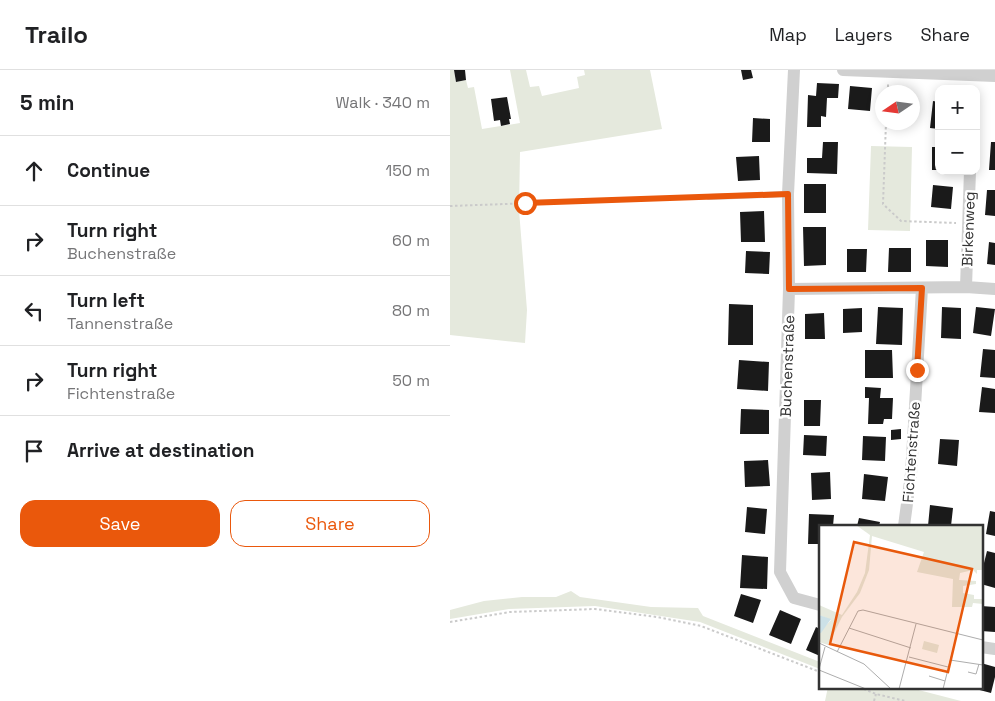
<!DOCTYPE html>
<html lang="en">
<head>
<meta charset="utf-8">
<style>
  :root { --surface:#fff; --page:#f6f6f6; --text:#202124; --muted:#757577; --line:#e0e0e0; --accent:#ea580c }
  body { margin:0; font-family:"Space Grotesk",sans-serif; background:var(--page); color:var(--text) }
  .controls { position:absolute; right:15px; top:15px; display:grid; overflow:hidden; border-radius:10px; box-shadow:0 2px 12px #0003 }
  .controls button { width:45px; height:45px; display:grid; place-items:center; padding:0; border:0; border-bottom:1px solid var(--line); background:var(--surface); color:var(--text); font:25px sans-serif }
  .compass { position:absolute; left:425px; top:15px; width:45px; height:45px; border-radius:50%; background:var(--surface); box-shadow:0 2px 12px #0003; rotate:257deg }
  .stop { position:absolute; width:15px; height:15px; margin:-11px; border:4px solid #ea580c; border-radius:50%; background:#fff }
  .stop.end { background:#ea580c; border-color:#fff; box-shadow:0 1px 5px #0008 }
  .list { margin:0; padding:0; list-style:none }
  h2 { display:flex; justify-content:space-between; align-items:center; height:65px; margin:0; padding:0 20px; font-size:21px }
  h2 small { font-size:16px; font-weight:400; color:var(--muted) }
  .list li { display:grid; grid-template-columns:32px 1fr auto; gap:15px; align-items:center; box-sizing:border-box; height:70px; padding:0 20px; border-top:1px solid var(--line) }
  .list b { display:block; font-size:19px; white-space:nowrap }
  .list p { margin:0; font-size:16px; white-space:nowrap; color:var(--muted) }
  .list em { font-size:16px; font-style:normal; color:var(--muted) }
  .actions { display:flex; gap:10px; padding:15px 20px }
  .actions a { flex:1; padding:11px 0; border:1px solid var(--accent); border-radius:15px; text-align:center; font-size:18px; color:var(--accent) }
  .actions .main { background:var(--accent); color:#fff }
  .icon { flex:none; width:28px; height:28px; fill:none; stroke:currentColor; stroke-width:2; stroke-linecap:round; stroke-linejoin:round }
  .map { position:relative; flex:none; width:545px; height:631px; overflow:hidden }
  header { display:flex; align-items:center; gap:30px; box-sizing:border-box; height:70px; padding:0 25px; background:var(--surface); border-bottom:1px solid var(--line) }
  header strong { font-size:24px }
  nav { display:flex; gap:28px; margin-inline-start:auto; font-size:18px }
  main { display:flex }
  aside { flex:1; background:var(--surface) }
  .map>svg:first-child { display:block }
</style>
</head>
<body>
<header>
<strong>Trailo</strong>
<nav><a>Map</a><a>Layers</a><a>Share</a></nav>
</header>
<main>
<aside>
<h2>5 min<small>Walk · 340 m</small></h2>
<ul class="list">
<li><svg class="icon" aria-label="ahead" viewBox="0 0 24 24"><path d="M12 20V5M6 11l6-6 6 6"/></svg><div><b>Continue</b></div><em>150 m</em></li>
<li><svg class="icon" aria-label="right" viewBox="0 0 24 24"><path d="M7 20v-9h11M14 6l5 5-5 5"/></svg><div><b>Turn right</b><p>Buchenstraße</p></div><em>60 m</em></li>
<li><svg class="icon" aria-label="left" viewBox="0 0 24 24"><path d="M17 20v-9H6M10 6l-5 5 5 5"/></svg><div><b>Turn left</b><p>Tannenstraße</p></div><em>80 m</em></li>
<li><svg class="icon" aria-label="right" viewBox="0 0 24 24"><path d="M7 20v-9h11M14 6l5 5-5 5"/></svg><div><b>Turn right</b><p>Fichtenstraße</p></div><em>50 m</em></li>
<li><svg class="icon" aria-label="arrive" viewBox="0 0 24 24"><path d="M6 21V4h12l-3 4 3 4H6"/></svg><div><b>Arrive at destination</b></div></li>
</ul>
<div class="actions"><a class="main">Save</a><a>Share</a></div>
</aside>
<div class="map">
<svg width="545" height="631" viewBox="0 0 545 631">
  <rect width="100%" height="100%" fill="#fff"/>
  <path fill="#e5e9dd" d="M0 0H4L6 12 16 10 18 18 24 17 32 59 70 53 60 0H76L80 17 89 16 92 26 129 18 127 7 135 5 134 0H200L212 59 70 82 69 140 77 240 75 273 0 265Z
    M421 76 462 77 460 161 418 160Z
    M121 521 130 527 201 537 248 538 253 546 370 592V599L250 552 145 536 59 539 0 549V540L34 531 72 527H106Z
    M378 617H457L511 631H375Z"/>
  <path fill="#1a1a1a" d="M4 0H15L16 10 6 12Z
    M291 0H301L303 8 293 10Z
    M367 13 389 14 388 28H377L376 47 371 46V57H357L358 25 366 26Z
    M400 16 422 18 420 41 398 39Z
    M57 27 61 49H59L60 54 51 56 50 50 44 51 41 29Z
    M483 31 489 32V59L480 58Z
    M303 48 320 49V72H302Z
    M373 72H388L387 104 357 103V88H372Z
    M541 72H545V100H539Z
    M482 77H489V100H482Z
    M309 86 310 110 288 111 286 87Z
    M354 114H376V143H354Z
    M483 115 503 117 501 139 481 137Z
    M537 120H545V146L535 145Z
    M314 141 315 172H291L290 142Z
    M353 157H376V195L354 196Z
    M476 170H498V197L476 196Z
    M539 172 545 173V195L537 194Z
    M439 178H461V202H438Z
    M397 179H417L416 202H397Z
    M296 181 320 182 319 204 295 203Z
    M279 234 303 235V275H278Z
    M428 237 453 238 452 275 426 274Z
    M492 237 511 238V269L491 268Z
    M526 237 545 239 541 266 523 263Z
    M412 238V262L393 263V239Z
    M374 243 375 269H355V244Z
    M533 279 545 280V308L530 307Z
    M415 280H442L443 308H415Z
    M289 290 319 292 318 321 287 319Z
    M415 317 431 318 430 328H443L442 349H434L433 354H418L419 328H415Z
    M532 317 545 319V343L529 342Z
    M354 330H371L370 356H354Z
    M291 339 319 340V364H290Z
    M451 359V369L441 370V360Z
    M354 365 377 366 376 386 353 385Z
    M413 366 436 367 435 391 412 390Z
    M490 369 509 370 507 396 488 394Z
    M318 390 320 416 295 417 294 391Z
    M380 402 381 429 362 430 361 403Z
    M414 404 438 407 435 431 412 429Z
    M480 435 503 438 501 456H478Z
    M297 437 317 439 315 464 295 462Z
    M540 441 545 442V466L536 464Z
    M359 444 384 445 383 456H370V474H358Z
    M409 448 430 452 429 456H407Z
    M537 481 545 483V518L531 514V505Z
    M292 485 318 487 317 519 290 518Z
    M291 524 311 530 303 553 284 546Z
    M531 536 545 537V562L531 561Z
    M330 540 351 549 341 574 319 565Z
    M366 557 370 559V586L356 580Z
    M531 593 545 597V607L541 623 522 618 531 617Z"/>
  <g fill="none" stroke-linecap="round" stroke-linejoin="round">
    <path stroke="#cacaca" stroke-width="2" stroke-dasharray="2.5 2.5" stroke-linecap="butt" d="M438 22V12
      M436 52 433 134 451 151 506 153
      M0 136 250 127
      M0 552 60 542 145 539 207 547 251 556 370 602
      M409 617 426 624 455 631
      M424 631 426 624"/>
    <path stroke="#d0d0d0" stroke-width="6" d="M259 127 338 124"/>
    <path stroke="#d0d0d0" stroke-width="12" d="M344 0 338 124 339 219 330 502 344 528 370 535
      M393 0 545 6
      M516 217 520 101
      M339 219 516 217 545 219
      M454 456 461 404 472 218
      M531 577 545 579"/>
  </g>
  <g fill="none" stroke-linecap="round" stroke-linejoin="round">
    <path stroke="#ea580c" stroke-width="6" d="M75 133 338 124 339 219 472 218 467 300"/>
  </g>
  <g text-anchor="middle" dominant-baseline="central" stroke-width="5" stroke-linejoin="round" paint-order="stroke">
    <g font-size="15" fill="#333" stroke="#fff">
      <text transform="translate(518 159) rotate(-88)">Birkenweg</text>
      <text transform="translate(337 296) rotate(-88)">Buchenstraße</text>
      <text transform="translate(461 382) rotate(-86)">Fichtenstraße</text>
    </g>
  </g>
  <g transform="translate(369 455)">
    <rect width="164" height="164" fill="#fff"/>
    <path d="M37 0H164V45H158V49L154 45 141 48 140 55 157 56V59L144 61V68L155 70V74H164V79L154 78 153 82H133L134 54 98 47 105 27 53 11 50 45 41 68 23 92 9 120 0 117V108L12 95 0 90V80L23 90 38 67 46 48 51 10ZM105 116 120 120 118 128 103 124Z" fill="#e5e9dd"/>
    <path d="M0 90 12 94 2 108H0Z" fill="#cce1e7"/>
    <path fill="none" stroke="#adadad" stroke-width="1" d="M30 103 92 123M0 118 45 139 72 164M18 127 39 86 44 85 164 115M90 132 129 142M131 135 164 140M0 144 6 122M0 145 47 164M149 147 157 149 160 139M110 151 126 156M80 164 97 99M124 164 138 109"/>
    <path fill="#e8590c" fill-opacity="0.15" stroke="#e8590c" stroke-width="2.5" d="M35 17 153 44 129 147 11 119Z"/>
    <rect width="164" height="164" fill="none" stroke="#333" stroke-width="2.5"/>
  </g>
</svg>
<div class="controls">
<button>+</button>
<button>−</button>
</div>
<svg class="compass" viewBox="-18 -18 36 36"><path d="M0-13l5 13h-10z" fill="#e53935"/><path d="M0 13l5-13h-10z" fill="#757577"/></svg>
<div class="stop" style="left:75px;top:133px"></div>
<div class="stop end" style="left:467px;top:300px"></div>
</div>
</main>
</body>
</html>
